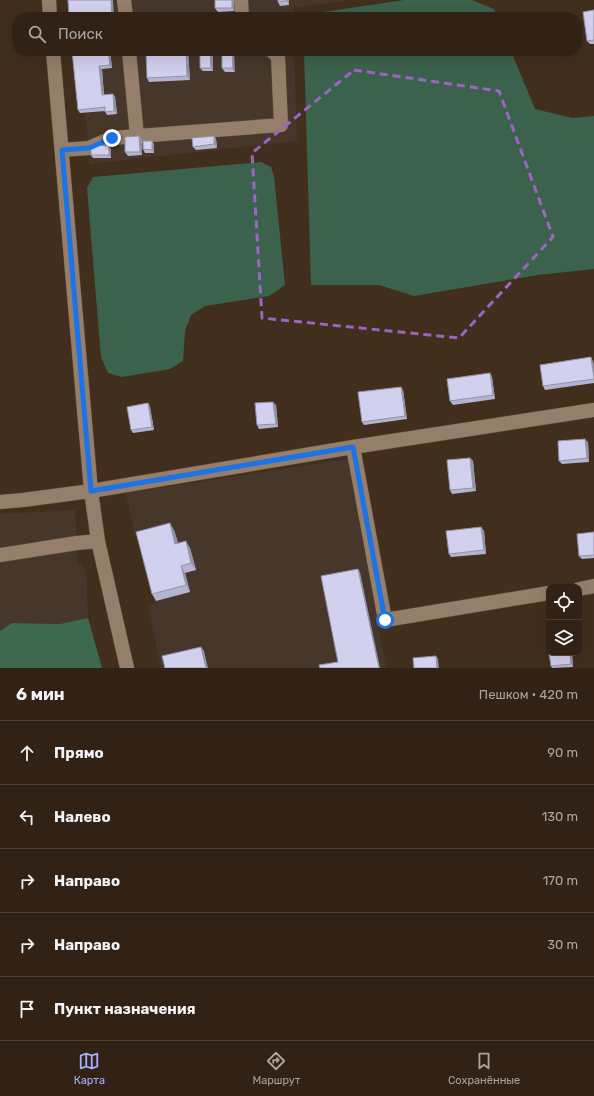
<!DOCTYPE html>
<html lang="ru">
<head>
<meta charset="utf-8">
<style>
  :root { --surface:#322216; --page:#3a2a1f; --text:#f1f3f6; --muted:#a8a4a1; --line:#4d3f35; --accent:#a6b1fc }
  body { margin:0; font-family:Rubik,sans-serif; background:var(--page); color:var(--text) }
  .controls { position:absolute; right:12px; bottom:12px; display:grid; overflow:hidden; border-radius:8px; box-shadow:0 4px 16px #0002 }
  .controls button { width:36px; height:36px; display:grid; place-items:center; padding:0; border:0; border-bottom:1px solid var(--line); background:var(--surface); color:var(--text); font:20px sans-serif }
  .stop { position:absolute; width:12px; height:12px; margin:-9px; border:3px solid #1a73e8; border-radius:50%; background:#fff }
  .stop.end { background:#1a73e8; border-color:#fff; box-shadow:0 1px 4px #0008 }
  .list { margin:0; padding:0; list-style:none }
  h2 { display:flex; justify-content:space-between; align-items:center; height:52px; margin:0; padding:0 16px; font-size:17px }
  h2 small { font-size:13px; font-weight:400; color:var(--muted) }
  .list li { display:grid; grid-template-columns:26px 1fr auto; gap:12px; align-items:center; box-sizing:border-box; height:64px; padding:0 16px; border-top:1px solid var(--line) }
  .list b { display:block; font-size:15px; white-space:nowrap }
  .list em { font-size:13px; font-style:normal; color:var(--muted) }
  .icon { flex:none; width:22px; height:22px; fill:none; stroke:currentColor; stroke-width:2; stroke-linecap:round; stroke-linejoin:round }
  .map { position:relative; flex:none; width:594px; height:668px; overflow:hidden }
  .search { position:absolute; background:var(--surface); box-shadow:0 4px 16px #0002; left:12px; right:12px; top:12px; height:44px; display:flex; align-items:center; gap:10px; box-sizing:border-box; padding:0 14px; border-radius:16px; color:var(--muted); font-size:15px }
  .sheet { height:372px; background:var(--surface) }
  nav { display:flex; justify-content:space-around; align-items:center; box-sizing:border-box; height:56px; border-top:1px solid var(--line); background:var(--surface); font-size:11px; color:var(--muted) }
  nav a { display:grid; justify-items:center; gap:2px }
  nav .on { color:var(--accent) }
  .map>svg:first-child { display:block }
</style>
</head>
<body>
<div class="map">
<svg width="594" height="668" viewBox="0 0 594 668">
  <rect width="100%" height="100%" fill="#422e1d"/>
  <path fill="#47372b" d="M70 0H350L293 8V17H71Z
    M74 51H294L297 141 89 164V148L85 113H80Z
    M348 459 386 668H161L149 608 156 600 141 539 135 537 126 493Z
    M75 510 78 562 86 570 88 618 60 624 12 623 0 630V514Z"/>
  <path fill="#3b624c" d="M404 0H472L494 9 497 17H303V15Z
    M304 51H511L535 109 572 118 594 116V269L538 275 414 296 379 285H311Z
    M261 162 271 167 274 176 285 285 269 296 205 306 191 315 185 331 183 361 170 369 122 377 108 373 101 357 87 188 93 177Z"/>
  <path fill="#3c6950" d="M88 618 102 668H0V631L12 623 60 624Z"/>
  <g fill="none" stroke-linecap="round" stroke-linejoin="round">
    <g stroke="#5c4b3c" stroke-width="15">
      <path id="minor" d="M49 0 50 17
        M124 0 126 17
        M241 0 242 17
        M53 51 91 491 98 541 127 668
        M129 51 137 136
        M62 150 89 148 112 138 281 125 278 57 272 51
        M353 447 385 620 549 593
        M0 502 23 500 91 491 353 447 594 410
        M0 555 77 543 98 541
        M579 589 594 586"/>
    </g>
    <use href="#minor" stroke="#957e6a" stroke-width="14"/>
  </g>
  <path fill="#b4b4ce" d="M234 0V11L218 12 215 8Z
    M278 0H289V5L280 6 278 2Z
    M594 10V44H590L587 41Z
    M72 51H110L112 68 102 69 104 95 113 94 115 97 117 114 107 115 105 111 80 113 78 110Z
    M188 51 190 80 149 82 147 78Z
    M200 51H213V71H203L200 68Z
    M222 51 235 72H225L222 68Z
    M139 136 142 140V155L128 156 125 152Z
    M214 136 216 139 217 148 196 150 193 147Z
    M154 144V153H145L143 149Z
    M111 149V158H93L91 155Z
    M593 361 594 367V383L545 390 543 386Z
    M490 373 492 377 495 399 453 405 450 401Z
    M401 387 403 390 407 419 364 425 362 422Z
    M148 403 150 407 154 430 133 433 131 430Z
    M276 405 278 427 259 429 257 425Z
    M588 442 589 462 562 464 559 461Z
    M470 458 473 461 476 491 452 494 450 490Z
    M481 527 484 531 486 554 451 557 449 554Z
    M174 530 178 543 190 548 196 570 185 573 190 592 156 601 152 594Z
    M594 532V558L582 559 579 556Z
    M572 653 573 667 552 668 551 666Z"/>
  <path fill="#9292a7" d="M111 0H113L114 17H112Z
    M232 0H234V11L232 8Z
    M287 0H289V5L287 1Z
    M108 51H110L112 68 110 65Z
    M186 51H188L190 80 187 76Z
    M210 51H213V71L211 68Z
    M232 51H234L235 72 233 68Z
    M99 66 102 69 104 98 102 95Z
    M113 94 115 97 117 114 114 111Z
    M139 136 142 140V155L140 152Z
    M214 136 216 139 217 148 214 144Z
    M152 141 154 144V153L152 150Z
    M109 145 111 149V158L109 155Z
    M591 357 593 361 594 367V379Z
    M490 373 492 377 495 399 493 395Z
    M401 387 403 390 407 419 405 416Z
    M273 402 276 405 278 427 276 424Z
    M148 403 150 407 154 430 152 427Z
    M585 439 588 442 589 462 587 458Z
    M470 458 473 461 476 491 473 488Z
    M170 523 174 530 180 550 175 544Z
    M481 527 484 531 486 554 484 550Z
    M186 541 190 548 196 570 191 563Z
    M181 566 185 573 190 592 186 585Z
    M358 569 360 572 380 668H379Z
    M201 647 204 651 208 668H206Z
    M570 653H572L573 667 571 664Z
    M436 656 438 659 439 668H437Z"/>
  <path fill="#d1d1ef" stroke="#9292a7" d="M68 0H111L112 17H69Z
    M215 0H232V8H215Z
    M278 0H287V1L278 2Z
    M594 10V40L587 41 583 12Z
    M184 13V17H144V15Z
    M72 51H108L110 65 99 66 102 95 113 94 114 111 105 112V107L78 110Z
    M146 51H186L187 76 147 78Z
    M200 51H210L211 68H200Z
    M222 51H232L233 68H222Z
    M139 136 140 152H125V137Z
    M214 136V144L193 147 192 138Z
    M143 141H152V150L143 149Z
    M109 145V155H91V146Z
    M591 357 594 379 543 386 540 365Z
    M490 373 493 395 450 401 447 379Z
    M401 387 405 416 362 422 358 392Z
    M273 402 276 424 257 425 255 403Z
    M148 403 152 427 131 430 127 407Z
    M585 439 587 458 559 461 558 441Z
    M470 458 473 488 450 490 447 460Z
    M170 523 175 544 186 541 191 563 181 566 186 585 152 594 136 532Z
    M481 527 484 550 449 554 446 531Z
    M594 532V555L579 556 577 534Z
    M358 569 379 668H320L319 665 338 662 321 576Z
    M547 634H549V650Z
    M201 647 206 668H165L162 656Z
    M549 653H570L571 664 551 666Z
    M436 656 437 668H414L413 658Z"/>
  <g fill="none" stroke-linecap="round" stroke-linejoin="round">
    <path stroke="#1a73e8" stroke-width="5" d="M112 138 89 148 62 150 91 491 353 447 385 620"/>
  </g>
  <path fill="none" stroke="#9e63c6" stroke-width="3" stroke-dasharray="8 5" stroke-linejoin="round" d="M354 70 499 91 553 237 459 338 262 318 252 153Z"/>
</svg>
<div class="controls">
<button><svg class="icon" aria-label="locate" viewBox="0 0 24 24"><circle cx="12" cy="12" r="6"/><path d="M12 2v4M12 18v4M2 12h4M18 12h4"/></svg></button>
<button><svg class="icon" aria-label="layers" viewBox="0 0 24 24"><path d="M12 4l9 5-9 5-9-5zM3 14l9 5 9-5"/></svg></button>
</div>
<div class="stop" style="left:385px;top:620px"></div>
<div class="stop end" style="left:112px;top:138px"></div>
<div class="search"><svg class="icon" aria-label="search" viewBox="0 0 24 24"><circle cx="10" cy="10" r="6"/><path d="M15 15l6 6"/></svg>Поиск</div>
</div>
<section class="sheet">
<h2>6 мин<small>Пешком · 420 m</small></h2>
<ul class="list">
<li><svg class="icon" aria-label="ahead" viewBox="0 0 24 24"><path d="M12 20V5M6 11l6-6 6 6"/></svg><div><b>Прямо</b></div><em>90 m</em></li>
<li><svg class="icon" aria-label="left" viewBox="0 0 24 24"><path d="M17 20v-9H6M10 6l-5 5 5 5"/></svg><div><b>Налево</b></div><em>130 m</em></li>
<li><svg class="icon" aria-label="right" viewBox="0 0 24 24"><path d="M7 20v-9h11M14 6l5 5-5 5"/></svg><div><b>Направо</b></div><em>170 m</em></li>
<li><svg class="icon" aria-label="right" viewBox="0 0 24 24"><path d="M7 20v-9h11M14 6l5 5-5 5"/></svg><div><b>Направо</b></div><em>30 m</em></li>
<li><svg class="icon" aria-label="arrive" viewBox="0 0 24 24"><path d="M6 21V4h12l-3 4 3 4H6"/></svg><div><b>Пункт назначения</b></div></li>
</ul>
</section>
<nav>
<a class="on"><svg class="icon" aria-label="map" viewBox="0 0 24 24"><path d="M3 6l6-2 6 2 6-2v14l-6 2-6-2-6 2zM9 4v14M15 6v14"/></svg>Карта</a>
<a><svg class="icon" aria-label="directions" viewBox="0 0 24 24"><path d="M12 3l9 9-9 9-9-9zM9 14v-3h6M13 9l2 2-2 2"/></svg>Маршрут</a>
<a><svg class="icon" aria-label="saved" viewBox="0 0 24 24"><path d="M7 4h10v16l-5-4-5 4z"/></svg>Сохранённые</a>
</nav>
</body>
</html>
